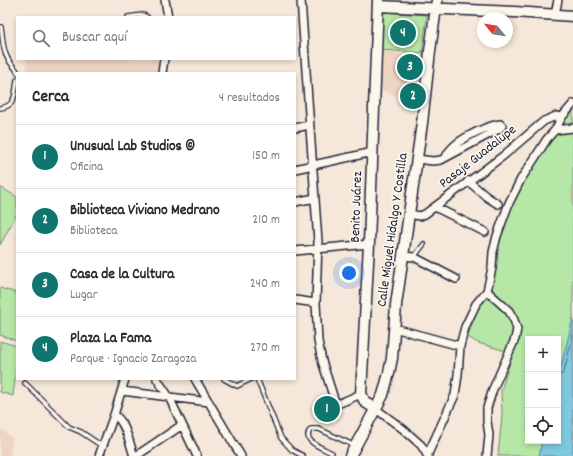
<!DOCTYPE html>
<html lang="es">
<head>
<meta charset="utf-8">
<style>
  :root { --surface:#fff; --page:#f2f2f3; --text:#2b2b33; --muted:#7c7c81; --line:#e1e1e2; --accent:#0f766e }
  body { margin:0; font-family:Dekko,sans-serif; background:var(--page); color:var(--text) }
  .controls { position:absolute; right:12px; bottom:12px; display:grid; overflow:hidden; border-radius:0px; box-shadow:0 2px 6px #0003 }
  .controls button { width:36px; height:36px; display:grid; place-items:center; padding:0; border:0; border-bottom:1px solid var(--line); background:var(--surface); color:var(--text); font:20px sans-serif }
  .compass { position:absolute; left:477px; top:12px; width:36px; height:36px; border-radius:50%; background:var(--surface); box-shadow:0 2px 6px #0003; rotate:300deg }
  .you { position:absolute; left:349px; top:273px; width:14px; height:14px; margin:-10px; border:3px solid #fff; border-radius:50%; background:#1a73e8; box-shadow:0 0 0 6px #1a73e833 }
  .badge { display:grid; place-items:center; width:26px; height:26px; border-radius:50%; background:var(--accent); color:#fff; font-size:13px; font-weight:700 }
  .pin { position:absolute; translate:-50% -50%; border:2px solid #fff; box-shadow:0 1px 4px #0006 }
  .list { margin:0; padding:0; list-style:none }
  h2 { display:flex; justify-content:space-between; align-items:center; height:52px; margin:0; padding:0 16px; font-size:17px }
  h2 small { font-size:13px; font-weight:400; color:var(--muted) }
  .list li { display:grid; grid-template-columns:26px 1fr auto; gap:12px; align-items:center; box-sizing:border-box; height:64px; padding:0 16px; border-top:1px solid var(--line) }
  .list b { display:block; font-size:15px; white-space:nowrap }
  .list p { margin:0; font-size:13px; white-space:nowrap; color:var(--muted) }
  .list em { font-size:13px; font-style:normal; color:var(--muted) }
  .icon { flex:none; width:22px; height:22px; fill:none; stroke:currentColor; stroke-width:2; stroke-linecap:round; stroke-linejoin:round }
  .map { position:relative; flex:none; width:573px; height:456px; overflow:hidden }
  .search { position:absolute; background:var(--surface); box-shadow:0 2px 6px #0003; left:16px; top:16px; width:280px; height:44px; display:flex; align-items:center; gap:10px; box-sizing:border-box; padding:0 14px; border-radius:0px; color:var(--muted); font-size:15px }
  .panel { position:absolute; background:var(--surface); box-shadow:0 2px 6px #0003; left:16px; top:72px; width:280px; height:308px; border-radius:0px }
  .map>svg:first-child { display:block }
</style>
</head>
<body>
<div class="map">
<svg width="573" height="456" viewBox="0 0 573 456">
  <rect width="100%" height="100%" fill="#f5e7d9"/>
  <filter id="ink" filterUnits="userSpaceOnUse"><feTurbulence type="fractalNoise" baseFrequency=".025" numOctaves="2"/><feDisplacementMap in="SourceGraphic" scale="8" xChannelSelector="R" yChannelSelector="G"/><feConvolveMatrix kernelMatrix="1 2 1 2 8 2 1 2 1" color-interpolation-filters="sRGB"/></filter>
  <g filter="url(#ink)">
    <path fill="#eed4c3" d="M381 51 403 53 401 74 414 76 413 83 420 84 416 91H407V99L380 90Z
      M26 59H159L157 73H27Z
      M0 428 12 438 10 456H0Z"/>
    <path fill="#b7e7a6" stroke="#6c8470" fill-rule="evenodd" d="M382 12 427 15 422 53 381 50Z
      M573 108V456H498L502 415 501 390 513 353 478 343 468 337 476 309 490 289 496 251 509 212 523 181 558 126ZM528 339H558V441H528Z
      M0 187 17 197V214L0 245Z
      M0 288 17 293V341L0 335Z
      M0 341 17 346V363L13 396 0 392Z"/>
    <path fill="#7fc9df" stroke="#5a869d" d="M573 318V456H539L542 441H558V378Z"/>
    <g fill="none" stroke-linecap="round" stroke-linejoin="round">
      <path stroke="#47657d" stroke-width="1" d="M558 375H561L564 372 573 335"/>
      <g stroke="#22223b" stroke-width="6">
        <path id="lane" d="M128 17 143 15 147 17
          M1 27C3 37 2 48 7 57 9 63 15 66 18 73
          M0 108C16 107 15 93 17 80
          M414 257 424 244
          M224 379 237 386 251 379
          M257 379 281 438 292 450 303 456
          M25 383 69 427 81 432 102 446
          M332 453C323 448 300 441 311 429H319L355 446"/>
      </g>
      <g stroke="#22223b" stroke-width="10">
        <path id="street" d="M165 0 168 17
          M301 0 318 242 316 303 318 341 322 361 335 402 337 403H340L361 394
          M555 14 558 0
          M162 73 164 59
          M295 128 309 125
          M555 130 573 128
          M446 157C452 141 484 127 500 124L502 126
          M417 159 433 161 441 160 499 129 502 126
          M295 169 373 152
          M468 181 487 197 498 204
          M295 202 315 198
          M435 207 485 232
          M409 214 420 216 425 214 503 156 544 121 556 116 562 117
          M295 251 369 244
          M403 256 414 257 456 279
          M295 300 316 303
          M394 328 460 346
          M157 379 169 397 197 456
          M195 379 241 456
          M122 391 209 402
          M376 409 403 429 421 445 428 456
          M114 415C125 420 130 445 134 456
          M99 456 114 415 125 379
          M136 456 182 425
          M427 456 455 395 458 375 460 346 465 327 476 304 487 291 492 268 493 252 497 236 509 203 521 179 531 164 547 139 555 130 562 117 573 104
          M487 456 489 435 487 421V408L493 389 515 339 517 329 514 320 509 311 487 291"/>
      </g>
      <g stroke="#22223b" stroke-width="13">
        <path id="secondary" d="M378 6 514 12 573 16
          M376 409 365 402 361 394 369 244 378 0
          M350 456 383 395 389 373 392 358 396 305 422 123 430 51 437 0"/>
      </g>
      <use href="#lane" stroke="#fbf7ec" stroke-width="3.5"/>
      <use href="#street" stroke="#fbf7ec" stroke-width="7"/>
      <use href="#secondary" stroke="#fbf7ec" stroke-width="10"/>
    </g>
  </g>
  <g text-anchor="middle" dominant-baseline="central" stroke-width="3.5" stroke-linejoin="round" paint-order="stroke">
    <g font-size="14" fill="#22223b" stroke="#fbf7ec">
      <text transform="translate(478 157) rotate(-38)">Pasaje Guadalupe</text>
      <text transform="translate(357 207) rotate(-88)">Benito Juárez</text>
      <text transform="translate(393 230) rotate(-82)">Calle Miguel Hidalgo Y Costilla</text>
    </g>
  </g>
</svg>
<div class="controls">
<button>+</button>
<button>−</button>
<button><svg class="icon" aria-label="locate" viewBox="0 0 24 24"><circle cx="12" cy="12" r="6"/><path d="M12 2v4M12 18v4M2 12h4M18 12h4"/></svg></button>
</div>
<svg class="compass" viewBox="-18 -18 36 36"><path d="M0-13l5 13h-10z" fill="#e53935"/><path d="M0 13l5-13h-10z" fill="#7c7c81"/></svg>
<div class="you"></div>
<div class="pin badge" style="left:327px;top:409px">1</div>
<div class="pin badge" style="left:413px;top:96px">2</div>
<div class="pin badge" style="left:410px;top:67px">3</div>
<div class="pin badge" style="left:403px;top:33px">4</div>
<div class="search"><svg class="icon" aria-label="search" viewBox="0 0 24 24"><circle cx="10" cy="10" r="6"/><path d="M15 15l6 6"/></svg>Buscar aquí</div>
<section class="panel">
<h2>Cerca<small>4 resultados</small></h2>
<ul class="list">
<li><span class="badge">1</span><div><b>Unusual Lab Studios ©</b><p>Oficina</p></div><em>150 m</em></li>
<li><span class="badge">2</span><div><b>Biblioteca Viviano Medrano</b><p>Biblioteca</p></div><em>210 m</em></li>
<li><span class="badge">3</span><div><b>Casa de la Cultura</b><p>Lugar</p></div><em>240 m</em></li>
<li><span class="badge">4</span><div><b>Plaza La Fama</b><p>Parque · Ignacio Zaragoza</p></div><em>270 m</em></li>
</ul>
</section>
</div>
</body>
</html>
